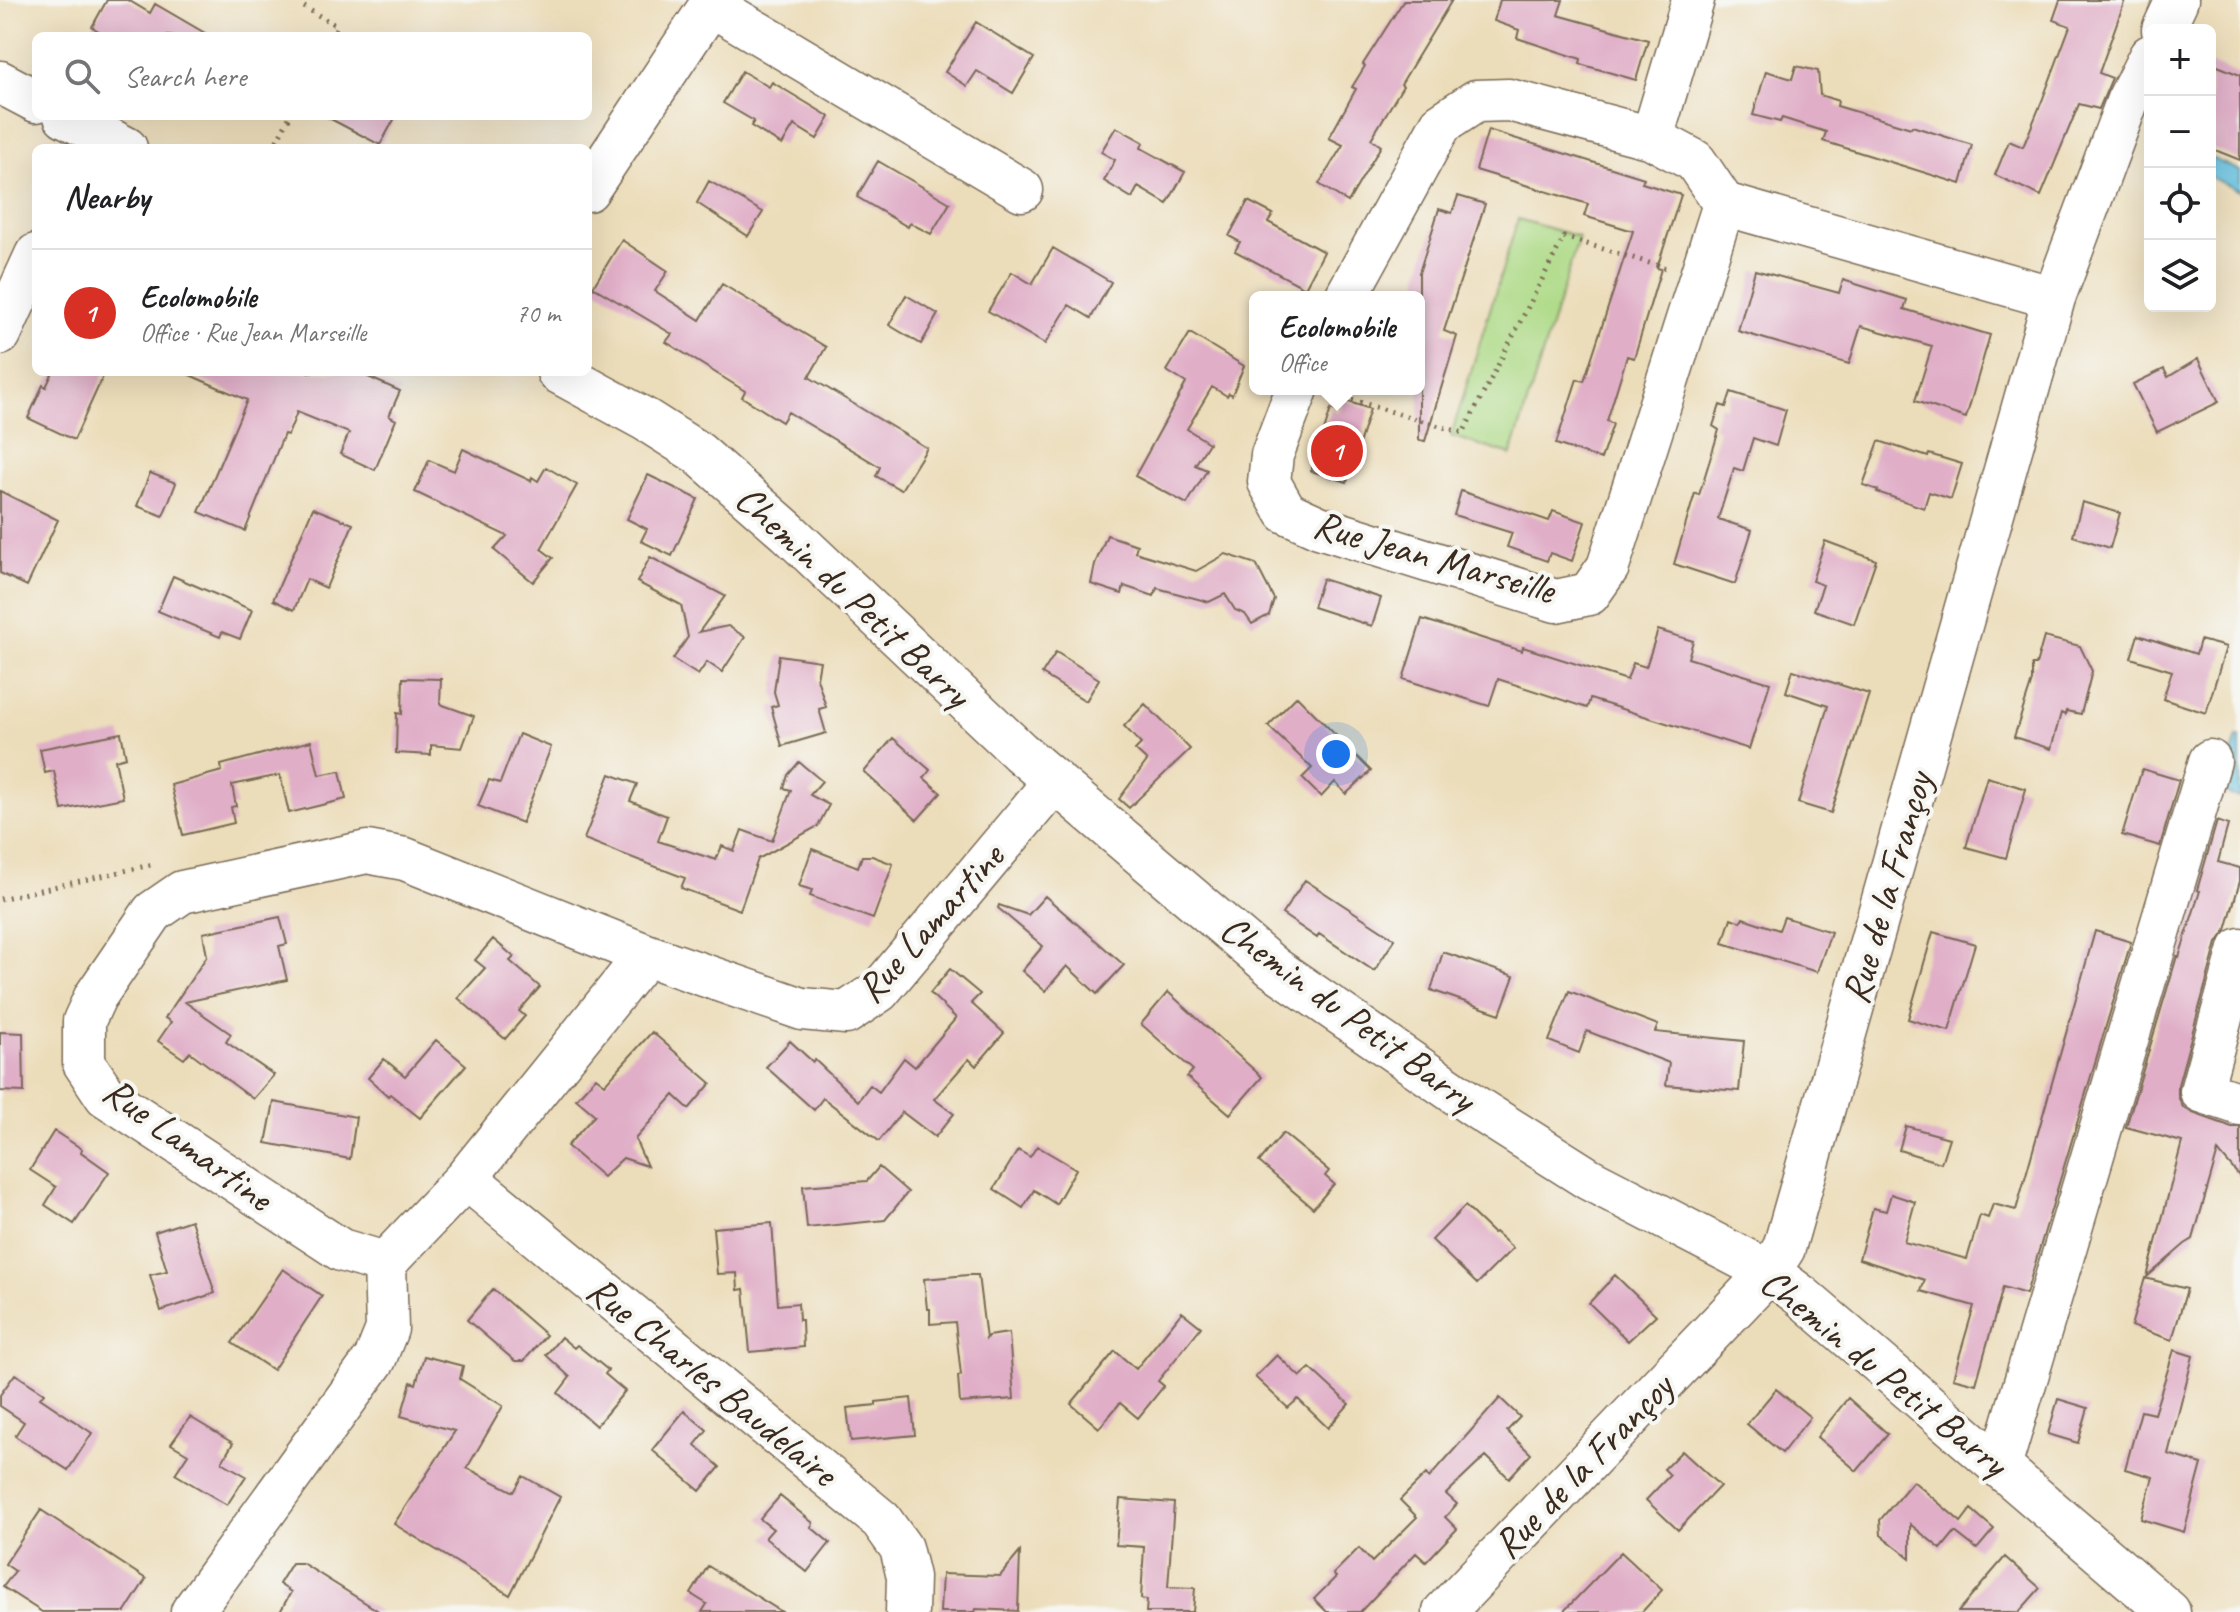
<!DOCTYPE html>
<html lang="en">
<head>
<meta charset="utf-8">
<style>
  :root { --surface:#fff; --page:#f2f2f2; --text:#202124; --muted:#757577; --line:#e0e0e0; --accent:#d93025 }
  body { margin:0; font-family:Caveat,sans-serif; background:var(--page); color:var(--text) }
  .controls { position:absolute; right:24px; top:24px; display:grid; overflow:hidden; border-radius:12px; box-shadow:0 8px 32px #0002 }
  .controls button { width:72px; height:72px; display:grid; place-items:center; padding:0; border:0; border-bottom:2px solid var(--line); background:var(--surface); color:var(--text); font:40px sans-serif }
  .you { position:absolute; left:1336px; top:754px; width:28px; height:28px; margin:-20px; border:6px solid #fff; border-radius:50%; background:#1a73e8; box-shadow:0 0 0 12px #1a73e833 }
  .badge { display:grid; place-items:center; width:52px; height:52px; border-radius:50%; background:var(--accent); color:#fff; font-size:26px; font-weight:700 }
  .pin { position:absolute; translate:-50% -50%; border:4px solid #fff; box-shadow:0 2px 8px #0006 }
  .popup { position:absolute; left:1249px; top:291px; width:176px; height:104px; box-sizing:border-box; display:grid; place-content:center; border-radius:12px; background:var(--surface); filter:drop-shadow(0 2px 6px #0005); font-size:26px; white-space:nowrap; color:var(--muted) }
  .popup b { font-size:30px; color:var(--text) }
  .popup::after { content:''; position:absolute; left:50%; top:100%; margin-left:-16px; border:16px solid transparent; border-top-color:var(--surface) }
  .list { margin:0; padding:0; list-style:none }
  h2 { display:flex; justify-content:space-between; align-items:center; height:104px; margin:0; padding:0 32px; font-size:34px }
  h2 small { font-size:26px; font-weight:400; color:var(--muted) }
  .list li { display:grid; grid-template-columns:52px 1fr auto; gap:24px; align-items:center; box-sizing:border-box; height:128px; padding:0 32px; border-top:2px solid var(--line) }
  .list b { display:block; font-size:30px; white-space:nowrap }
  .list p { margin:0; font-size:26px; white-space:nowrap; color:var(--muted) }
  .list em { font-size:26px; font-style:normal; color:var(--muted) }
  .icon { flex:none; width:44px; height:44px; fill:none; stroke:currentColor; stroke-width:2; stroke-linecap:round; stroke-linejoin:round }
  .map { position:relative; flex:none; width:2240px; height:1612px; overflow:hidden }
  .search { position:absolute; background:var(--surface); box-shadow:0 8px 32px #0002; left:32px; top:32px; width:560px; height:88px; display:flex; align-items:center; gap:20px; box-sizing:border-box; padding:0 28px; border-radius:12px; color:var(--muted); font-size:30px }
  .panel { position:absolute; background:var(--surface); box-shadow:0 8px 32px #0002; left:32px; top:144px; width:560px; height:232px; border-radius:12px }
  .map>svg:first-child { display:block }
</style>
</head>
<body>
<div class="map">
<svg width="2240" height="1612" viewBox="0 0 2240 1612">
  <rect width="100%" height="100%" fill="#f6f6f2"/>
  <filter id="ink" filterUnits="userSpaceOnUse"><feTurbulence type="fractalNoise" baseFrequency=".0125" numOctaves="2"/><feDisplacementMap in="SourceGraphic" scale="16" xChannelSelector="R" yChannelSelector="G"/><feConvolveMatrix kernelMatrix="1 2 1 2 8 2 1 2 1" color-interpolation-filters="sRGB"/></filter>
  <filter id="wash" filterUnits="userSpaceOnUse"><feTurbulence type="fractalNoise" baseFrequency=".006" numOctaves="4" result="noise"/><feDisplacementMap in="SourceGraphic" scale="32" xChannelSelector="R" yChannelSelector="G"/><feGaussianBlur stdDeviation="1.8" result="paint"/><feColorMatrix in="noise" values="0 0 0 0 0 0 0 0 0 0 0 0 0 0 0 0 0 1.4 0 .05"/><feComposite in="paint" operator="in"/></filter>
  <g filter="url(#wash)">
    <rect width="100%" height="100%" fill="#ecddba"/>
    <path fill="#adda86" stroke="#748252" stroke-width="2" d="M1518 219 1579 237 1511 455 1451 436Z"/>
    <path fill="#61c0e0" stroke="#4e757f" stroke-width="2" d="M2211 158 2240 171V191L2210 177Z
      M2237 737H2240V798L2221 792Z"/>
    <g id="blocks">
      <path fill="#e0aec7" d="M107 0H128L150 13 155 4 210 36H107L92 27Z
        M1404 0H1452L1401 84 1403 86 1371 139 1381 146 1348 202 1319 184 1343 145 1329 138 1356 89 1352 87 1365 66 1363 64Z
        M1500 0H1563L1558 15 1648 40 1636 80 1580 64 1581 59 1517 38 1519 30 1494 21Z
        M2060 0H2125L2099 73 2112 78 2099 109 2079 104 2041 196 1995 175 2009 141 2023 147 2042 101 2070 26 2053 20Z
        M976 22 1034 58 1013 93 977 71 967 86 945 72Z
        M2210 63 2240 75V160L2210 148Z
        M1796 66 1818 71 1820 95 1838 101 1837 106 1911 128 1912 126 1972 145 1961 184 1823 141 1826 132 1782 118 1780 122 1753 115 1766 71 1792 79Z
        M742 71 769 87 772 82 830 117 817 139 794 125 782 145 751 126 754 121 723 103Z
        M325 116H396L380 145Z
        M1116 127 1143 142 1141 148 1185 172 1167 204 1138 187 1132 198 1104 181 1115 160 1101 152Z
        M1488 130 1644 178 1642 183 1681 195 1657 268 1661 269 1634 358 1627 356 1607 421 1613 424 1601 459 1556 444 1577 379 1584 381 1633 231 1584 216 1588 204 1476 170Z
        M878 161 950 203 931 234 910 223 908 227 857 197Z
        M709 181 763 212 748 236 697 203Z
        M1458 196 1485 204 1444 331 1457 336 1425 441 1419 440V273L1439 209 1452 213Z
        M1248 201 1273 214 1268 222 1324 252 1305 288 1235 251 1240 242 1229 236Z
        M622 240 668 271 655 291 700 320 722 284 826 347 809 377 927 448 901 490 876 476 880 467 788 412 782 422 742 397 745 391 666 342 672 334 593 287Z
        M1053 248 1111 282 1091 318 1069 305 1045 344 988 311 1012 272 1032 284Z
        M1755 270 1839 293 1843 280 1907 300 1904 309 1990 335 1966 418 1915 401 1932 346 1861 326 1849 364 1738 331Z
        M906 295 938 314 921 344 889 325Z
        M1190 333 1244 366 1232 395 1229 393 1227 396 1212 387 1187 429 1209 443 1195 465 1207 470 1187 504 1135 476 1186 383 1167 371Z
        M2198 359 2219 402 2157 432 2133 384 2164 369 2168 377Z
        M53 372H105L74 440 28 418 43 385 46 387Z
        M183 372H357L400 391 389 416 396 420 375 470 340 454 349 433 297 412 288 435 284 434 245 531 199 512 247 400Z
        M1731 392 1786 410 1776 446 1753 438 1743 471 1734 468 1718 519 1752 530 1735 584 1674 564 1695 493 1699 495 1719 430 1713 426 1720 405 1726 407Z
        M1343 400 1370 409 1347 482 1311 471 1331 409 1339 412Z
        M1879 441 1928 457 1929 454 1962 464 1951 499 1929 492 1924 508 1877 492 1878 490 1863 485Z
        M463 449 531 481 532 477 538 481 546 467 577 485 541 549 553 558 533 582 494 550 507 536 415 492 429 460 454 471Z
        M150 473 176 483 163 516 137 506Z
        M648 475 698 499 672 556 641 541 647 529 627 519Z
        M0 491 58 520 27 586 0 573Z
        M1461 491 1549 521 1553 511 1585 522 1572 561 1550 553 1547 561 1507 547 1512 533 1454 515Z
        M2082 502 2120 513 2110 548 2073 536Z
        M313 508 353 524 326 588 307 579 294 610 273 600Z
        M1107 535 1137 545 1135 552 1196 571 1226 554 1256 564 1274 599 1269 615 1252 624 1245 614 1235 610 1225 594 1209 602 1157 588 1154 596 1124 586 1122 594 1091 584 1095 564Z
        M1825 541 1876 560 1854 624 1814 610 1823 585 1812 581Z
        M650 557 725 596 699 632 728 626 745 637 722 672 707 662 698 675 673 659 688 637 681 605 637 582Z
        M173 576 252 610 240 639 222 632 220 637 158 611Z
        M1322 579 1381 598 1372 626 1313 607Z
        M1422 619 1522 651 1523 647 1627 680 1633 663 1646 667 1658 630 1693 641 1688 658 1770 683 1749 749 1590 699 1587 708 1498 679 1489 706 1403 679Z
        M2138 635 2196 654 2200 640 2226 647 2206 713 2163 699 2172 671 2131 658Z
        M2044 637 2080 646 2092 671 2081 714 2066 711 2065 715 2061 713 2051 749 2014 737 2032 681V665H2036Z
        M1056 652 1099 679 1086 701 1042 674Z
        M779 655 820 661 817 678 826 707 819 709 826 733 782 746 771 707 778 705 774 692Z
        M1793 670 1869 694 1831 813 1798 803 1828 706 1786 692Z
        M403 678 441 679 440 704 474 716 462 748 431 745V755L396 753 397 713 402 714Z
        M1297 696 1371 771 1346 794 1335 782 1321 797 1302 778 1312 768 1268 726Z
        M1145 704 1190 749 1129 808 1119 799 1147 761 1135 750 1141 744 1124 726Z
        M121 733 126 757 115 760 123 798 62 810 54 771 45 773 40 749Z
        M519 734 551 747 522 823 478 806 489 780 500 783Z
        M893 738 930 770 924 778 941 793 917 820 864 772Z
        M311 741 319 775 340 771 346 799 289 813 280 775 232 785 236 806 231 807 234 823 183 835 171 785 222 771 221 765Z
        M799 762 822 781 810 795 829 805 818 826 758 859 740 910 681 888 685 878 584 839 610 774 637 784 630 801 667 816 658 841 716 860 722 846 734 851 742 830 772 841 791 790 784 788 788 775Z
        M2142 769 2179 780 2160 846 2122 835Z
        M1987 777 2026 789 2006 858 1966 847Z
        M2217 821 2228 825 2218 862 2240 868V881L2226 930 2217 943 2178 1085V1096L2183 1107 2193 1113 2232 1127H2240V1177L2218 1151 2193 1239 2185 1244 2147 1277 2182 1142 2126 1127 2177 956 2179 957 2200 891 2197 890Z
        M812 849 858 867 862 856H872L893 864 873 919 810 896 812 890 799 886Z
        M1305 880 1395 939 1374 971 1319 934 1317 938 1282 914Z
        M1045 896 1124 965 1097 994 1067 966 1045 991 1022 971 1043 946 998 908 999 905 1028 915Z
        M280 917 287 944 279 946 287 980 185 1002 231 1034 226 1042 274 1075 253 1099 190 1052 184 1059 158 1041 171 1022 165 1018 207 956 203 933Z
        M1784 917 1831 932 1817 972 1723 943 1731 918 1741 922 1743 918 1779 930Z
        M2095 931 2131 942 2026 1294 2003 1287 1976 1384 1953 1378 1974 1306 1921 1291 1925 1280 1859 1259 1873 1208 1886 1211 1891 1194 1915 1202 1904 1242 1967 1259 1980 1215 1988 1218 1993 1204 2016 1210Z
        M1933 932 1975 944 1949 1031 1908 1019Z
        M493 939 514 957 510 961 540 987 519 1011 525 1016 505 1039 458 998 485 968 475 960Z
        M1443 952 1514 976 1500 1014 1431 990Z
        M950 969 980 994 971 1003 1004 1033 976 1066 969 1059 934 1099 954 1114 935 1137 902 1112 879 1141 823 1098 814 1110 766 1067 790 1041 813 1062 815 1060 858 1101 870 1085 879 1092 904 1058 915 1067 956 1018 930 993Z
        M1569 991 1658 1025 1655 1032 1744 1041 1739 1091 1666 1085 1669 1063 1587 1031 1579 1053 1549 1041Z
        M1168 992 1262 1077 1230 1114 1187 1077 1193 1070 1141 1024Z
        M0 1032 23 1033 24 1092 0 1091Z
        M652 1032 711 1083 689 1109 674 1095 635 1139 647 1166 623 1158 603 1177 567 1146 595 1115 576 1099 596 1077 605 1084Z
        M436 1040 466 1065 420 1118 390 1094 388 1096 368 1078 384 1059 405 1076Z
        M274 1102 356 1117 350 1159 266 1143Z
        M1906 1126 1949 1138 1941 1163 1899 1150Z
        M54 1131 82 1149 81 1152 109 1172 74 1224 45 1205 56 1187 30 1170Z
        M1283 1133 1329 1171 1325 1176 1334 1184 1313 1208 1259 1162Z
        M1037 1146 1076 1169 1056 1204 1034 1190 1023 1208 994 1189 1018 1150 1030 1157Z
        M879 1167 908 1192 885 1220 807 1228 803 1186 867 1181Z
        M1465 1206 1493 1233 1495 1232 1513 1248 1477 1284 1432 1240Z
        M191 1220 215 1293 161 1311 150 1275 167 1271 155 1232Z
        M772 1223 778 1305 798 1303 799 1320H802L803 1347 750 1352 744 1289 738 1290 737 1273 717 1274 713 1228Z
        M283 1269 322 1296 273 1370 232 1343Z
        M968 1275H978L986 1339 988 1336 1009 1333 1014 1399 960 1403 958 1376 961 1375 955 1322 930 1324V1309H927L924 1279Z
        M1615 1275 1656 1315 1628 1341 1589 1303Z
        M2145 1278 2187 1289 2172 1340 2131 1326Z
        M493 1289 546 1335 524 1361H515L467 1320Z
        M1182 1312 1201 1327 1158 1381 1164 1386 1138 1418 1120 1403 1099 1428 1071 1404 1115 1351 1136 1369Z
        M561 1337 574 1348 577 1345 608 1370 605 1374 625 1391 596 1426 558 1393 570 1377 546 1355Z
        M2174 1350 2193 1356 2168 1454 2202 1464 2184 1532 2141 1519 2153 1477 2125 1469 2141 1411 2154 1414Z
        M1277 1355 1300 1377 1310 1368 1349 1404 1328 1428 1298 1399 1288 1408 1255 1377Z
        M424 1356 463 1366 460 1379 503 1406 467 1468 514 1492 523 1476 560 1497 510 1595 394 1524 455 1431 401 1416 411 1382 416 1384Z
        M15 1374 44 1393 40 1398 92 1433 68 1470 15 1436 24 1422 0 1406V1395Z
        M1776 1389 1810 1417 1782 1453 1747 1424Z
        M911 1398 915 1435 851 1441 847 1408 876 1405V1402Z
        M1500 1398 1520 1417 1507 1431 1531 1454 1509 1478 1486 1456 1446 1494 1457 1504 1445 1517 1457 1529 1426 1562 1416 1553 1360 1612H1327L1314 1599 1336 1577 1333 1574 1359 1548 1372 1562 1417 1517 1400 1500 1426 1474 1429 1478Z
        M1848 1398 1888 1434 1857 1471 1817 1437Z
        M2058 1399 2088 1408 2078 1443 2048 1434Z
        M684 1411 707 1430 695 1445 720 1467 700 1491 652 1450Z
        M190 1417 233 1443 222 1462 246 1476 227 1505 175 1474 188 1454 171 1444Z
        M1682 1451 1720 1486 1678 1530 1646 1500 1670 1475 1664 1469Z
        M1913 1481 1961 1522 1971 1509 1994 1529 1977 1549 1955 1532 1941 1549 1910 1524V1558L1881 1535 1880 1520Z
        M780 1496 813 1523 811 1527 830 1543 807 1572 765 1538 773 1529 760 1519Z
        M1120 1499 1174 1503 1168 1587 1195 1588 1193 1612H1146L1147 1600 1141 1599 1144 1547 1116 1545Z
        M41 1510 146 1579 125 1612H42L3 1587 15 1571 5 1564Z
        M1020 1552 1018 1611 976 1609 975 1612H940L942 1574 1000 1576Z
        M1621 1552 1662 1590 1642 1612H1563Z
        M2005 1557 2040 1588 2019 1612H1958Z
        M292 1563H302L380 1612H280L291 1592 279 1584Z
        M708 1566 782 1612H702L707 1604 691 1594Z"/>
    </g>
  </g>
  <g filter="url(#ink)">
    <use href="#blocks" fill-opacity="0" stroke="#796955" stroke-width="2"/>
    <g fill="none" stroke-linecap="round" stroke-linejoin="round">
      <g stroke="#796955" stroke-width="45">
        <path id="minor" d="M711 5 1022 190
          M2163 30 2177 0
          M0 82 36 101
          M65 116 126 148
          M1652 138 1693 0
          M588 190 714 0
          M1346 297 1441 124 1476 101 1509 100 1652 138 1695 161 1724 204 2054 298
          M0 334 36 255
          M558 372 646 420 698 453 788 532 1020 752 1274 968 1480 1110 1589 1179 1769 1272 1800 1295 2169 1612
          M1297 389 1272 455 1269 482 1286 512 1319 527 1556 601 1589 594 1608 567 1724 204
          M2240 949 2201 1091 2240 1104
          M466 1178 881 1520 901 1548 908 1577 907 1612
          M385 1263 341 1250 106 1096 84 1063V1021L95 997 153 912 182 892 367 852 405 859 646 955
          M385 1263 466 1178 646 955 802 1009 846 1013 879 991 1055 781
          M2000 1467 2210 761
          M192 1612 375 1359 387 1329 385 1263
          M1444 1612 1769 1272 1784 1248 2054 298 2127 102 2150 56"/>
      </g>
      <path stroke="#796955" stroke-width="5" stroke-dasharray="2 6" stroke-linecap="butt" d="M304 7 337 26 332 36
        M273 148 290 116
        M1329 393 1463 433 1564 237 1669 269
        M0 899 155 864"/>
      <use href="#minor" stroke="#fff" stroke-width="42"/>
    </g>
  </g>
  <g text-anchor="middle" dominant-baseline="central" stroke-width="8" stroke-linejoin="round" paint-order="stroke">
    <g font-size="40" fill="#3b2a1e" stroke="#f6f6f2">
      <text transform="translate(1434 557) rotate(16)">Rue Jean Marseille</text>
      <text transform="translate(853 596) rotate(43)">Chemin du Petit Barry</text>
      <text transform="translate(1887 888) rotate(-74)">Rue de la Françoy</text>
      <text transform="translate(930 923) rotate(-48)">Rue Lamartine</text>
      <text transform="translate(1348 1013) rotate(36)">Chemin du Petit Barry</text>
      <text transform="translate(188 1144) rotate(36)">Rue Lamartine</text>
      <text transform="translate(1884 1372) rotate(39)">Chemin du Petit Barry</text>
      <text transform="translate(712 1381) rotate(39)">Rue Charles Baudelaire</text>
      <text transform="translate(1583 1466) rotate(-46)">Rue de la Françoy</text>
    </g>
  </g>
</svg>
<div class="controls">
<button>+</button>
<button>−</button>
<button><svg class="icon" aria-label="locate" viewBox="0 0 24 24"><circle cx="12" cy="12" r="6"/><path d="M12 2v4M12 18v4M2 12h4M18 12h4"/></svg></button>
<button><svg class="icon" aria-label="layers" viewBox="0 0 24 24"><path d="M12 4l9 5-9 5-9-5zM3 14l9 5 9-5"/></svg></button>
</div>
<div class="you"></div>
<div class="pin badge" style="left:1337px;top:451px">1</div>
<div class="popup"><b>Ecolomobile</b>Office</div>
<div class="search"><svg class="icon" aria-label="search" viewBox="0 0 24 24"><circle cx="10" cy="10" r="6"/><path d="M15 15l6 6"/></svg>Search here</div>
<section class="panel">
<h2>Nearby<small></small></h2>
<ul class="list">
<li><span class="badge">1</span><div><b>Ecolomobile</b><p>Office · Rue Jean Marseille</p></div><em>70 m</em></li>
</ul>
</section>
</div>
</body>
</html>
